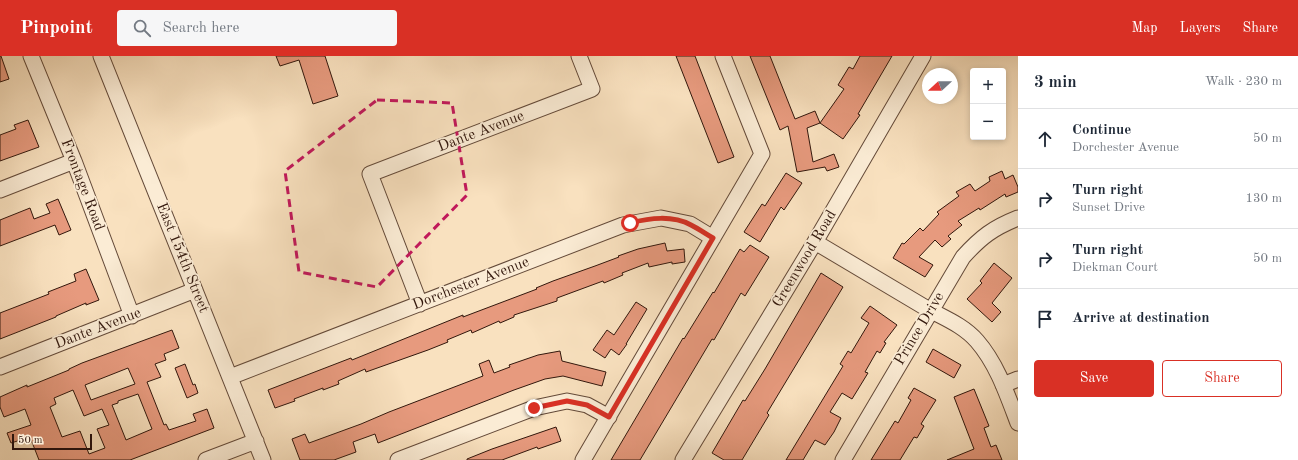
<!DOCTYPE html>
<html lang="en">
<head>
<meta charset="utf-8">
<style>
  :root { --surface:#fff; --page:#f6f6f7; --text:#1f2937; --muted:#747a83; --line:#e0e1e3; --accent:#d93025 }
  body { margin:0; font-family:"Old Standard TT",serif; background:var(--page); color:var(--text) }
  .controls { position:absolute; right:12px; top:12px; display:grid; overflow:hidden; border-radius:4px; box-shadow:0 2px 6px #0003 }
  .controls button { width:36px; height:36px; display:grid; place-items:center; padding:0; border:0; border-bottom:1px solid var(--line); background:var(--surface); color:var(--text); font:20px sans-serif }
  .compass { position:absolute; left:922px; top:12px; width:36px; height:36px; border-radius:50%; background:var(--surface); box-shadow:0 2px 6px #0003; rotate:249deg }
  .scale { position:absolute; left:12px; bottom:10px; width:80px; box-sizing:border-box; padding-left:4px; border:2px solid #32170c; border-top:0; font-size:11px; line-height:14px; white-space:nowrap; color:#32170c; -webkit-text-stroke:3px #fbecd5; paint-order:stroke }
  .stop { position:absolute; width:12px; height:12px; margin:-9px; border:3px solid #d93025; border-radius:50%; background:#fff }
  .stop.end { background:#d93025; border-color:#fff; box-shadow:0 1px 4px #0008 }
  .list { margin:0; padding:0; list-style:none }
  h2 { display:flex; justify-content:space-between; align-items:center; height:52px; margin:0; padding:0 16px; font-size:17px }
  h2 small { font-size:13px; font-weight:400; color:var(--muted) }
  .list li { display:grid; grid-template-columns:26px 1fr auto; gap:12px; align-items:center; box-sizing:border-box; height:60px; padding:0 16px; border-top:1px solid var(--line) }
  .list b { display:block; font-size:15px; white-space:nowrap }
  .list p { margin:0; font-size:13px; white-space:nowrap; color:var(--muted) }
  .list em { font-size:13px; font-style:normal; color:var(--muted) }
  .actions { display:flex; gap:8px; padding:12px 16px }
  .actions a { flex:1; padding:9px 0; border:1px solid var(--accent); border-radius:4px; text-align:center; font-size:14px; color:var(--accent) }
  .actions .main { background:var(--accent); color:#fff }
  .icon { flex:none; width:22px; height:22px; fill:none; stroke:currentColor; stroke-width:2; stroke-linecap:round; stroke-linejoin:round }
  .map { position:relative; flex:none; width:1018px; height:404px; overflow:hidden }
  header { display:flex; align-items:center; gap:24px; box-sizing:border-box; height:56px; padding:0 20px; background:var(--accent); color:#fff }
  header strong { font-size:19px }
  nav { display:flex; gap:22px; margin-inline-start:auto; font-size:14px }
  .search { width:280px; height:36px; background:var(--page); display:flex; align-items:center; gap:10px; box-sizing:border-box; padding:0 14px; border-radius:4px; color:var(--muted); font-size:15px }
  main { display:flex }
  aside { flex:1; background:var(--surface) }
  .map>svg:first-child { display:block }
</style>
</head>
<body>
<header>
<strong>Pinpoint</strong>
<div class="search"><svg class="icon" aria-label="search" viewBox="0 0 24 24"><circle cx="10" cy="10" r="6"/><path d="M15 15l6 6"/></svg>Search here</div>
<nav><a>Map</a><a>Layers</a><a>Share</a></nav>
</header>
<main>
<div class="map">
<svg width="1018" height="404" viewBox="0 0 1018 404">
  <rect width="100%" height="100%" fill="#f9e1bf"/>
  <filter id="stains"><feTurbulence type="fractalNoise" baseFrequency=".005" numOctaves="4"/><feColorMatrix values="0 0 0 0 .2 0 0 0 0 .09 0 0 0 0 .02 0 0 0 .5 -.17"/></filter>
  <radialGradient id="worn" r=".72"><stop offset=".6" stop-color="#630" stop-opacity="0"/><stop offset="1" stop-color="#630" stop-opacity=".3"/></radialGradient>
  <path fill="#e79a7e" stroke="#32170c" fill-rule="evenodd" d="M0 0H1L9 23 0 26Z
    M276 0H325L338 40 313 48 299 4 280 10Z
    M676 0H695L734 101 718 107Z
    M750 0H770L795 63 815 55 820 67 807 72 813 106 834 98 839 111 827 115 825 111 797 116 788 70 780 74Z
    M860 0H892L858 58 860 59 843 83 820 67 844 33 838 29 849 11 853 13Z
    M28 64 39 91 0 105V79L16 73 14 69Z
    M1002 115 1005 123 1013 119 1018 131V136L1006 141 1005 138 980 154 979 152 958 165 962 169 948 180 951 183 942 191 935 184 919 201 933 209 925 221 893 202 902 187 904 188 920 172 923 175 939 158 937 156 959 140 956 136 970 128 975 135 990 125 989 121Z
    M786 117 802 127 784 154 781 151 760 186 744 176 762 148 765 150Z
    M58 143 71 174 59 179 55 169 0 190V164L30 152 34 163 50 157 46 148Z
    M665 187 667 195 684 193 685 206 672 208V206L649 211 648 207 622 217 623 219 604 227 603 225 557 242V245L514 259V261L500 267 499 265 472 277 471 274 447 284 448 286 428 294 366 316 365 313 338 325 339 328 323 334V332L294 343 295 345 275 352 268 334 351 302 352 304 463 259V261L537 233 536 232 553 225 595 210 619 201 618 200 638 193Z
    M750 189 769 201 745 240 741 237 714 284 712 283 640 404H611L683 282 684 283 713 236 714 237 740 193 744 196Z
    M994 207 1012 222 992 247 1001 256 992 266 967 243 982 227 980 225Z
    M86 213 99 244 86 249V247L56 260V261L0 283V257L49 238 48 236 76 225 74 218Z
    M821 217 843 231 767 357 769 359 742 404H724L712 397 743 344 745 345 765 313Z
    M636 246 647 253 626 288H627L619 299 611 293 605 302 593 294 607 274 614 279Z
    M870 250 897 269 884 286 886 287 880 297 877 295 865 316 868 317 852 343 842 337 830 356 841 362 834 376 825 389 815 384 803 404H786L843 310 840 308 848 295 851 297 869 267 861 262Z
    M172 274 179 292 164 298 166 304 155 308 161 321 147 326 164 369 166 368 169 374 196 365 193 358 207 353 214 372 130 404H39L30 381 11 387 7 377 31 369 25 353 4 361 0 351V341L27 329V331L69 314V313L82 307ZM128 312 135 328 91 344 85 329ZM73 334 84 360 102 353 109 369 97 373 105 392 89 398 80 375 62 381 50 351 56 348 54 342ZM138 338 152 373 126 384 112 349 118 347V345Z
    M933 293 961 309 954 322 926 306Z
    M560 295 562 305 606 316 602 330 563 320 545 323 514 334 378 387 375 378 353 386 356 396 334 404H300L292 383 305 378 309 387 361 368 389 356 483 320 479 308 489 304 494 317 510 311 509 309 538 299Z
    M185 308 193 329 195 328 198 337 187 342 175 312Z
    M914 332 936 344 921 368 924 370 917 382 914 381 900 404H871L895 365 898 367 911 344 908 342Z
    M974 333 989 370 984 372 991 391 996 389 1002 404H947L974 393 954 341Z
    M556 371 561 385 538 393 537 391 502 404H467V403L492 393Z"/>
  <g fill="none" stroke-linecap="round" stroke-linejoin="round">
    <g stroke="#644a39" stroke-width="17">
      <path id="minor" d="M31 0 74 105 132 260
        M101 0 263 404
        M0 134 74 105
        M815 186C852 208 889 230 926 252 944 262 963 269 977 285 997 308 1007 338 1018 367
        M420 248 370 118 592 33 579 0
        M0 311 195 234
        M230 321 623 169 661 162 690 168 713 182
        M1003 329 1018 323
        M206 404 256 385
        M398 404 534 352 567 345 587 349 609 361
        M583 404 762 98 723 0
        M683 404 815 186 923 0
        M843 404 963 201C981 181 993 172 1018 162"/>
    </g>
    <use href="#minor" stroke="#fbecd5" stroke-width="15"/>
  </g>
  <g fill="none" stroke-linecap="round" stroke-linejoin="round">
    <path stroke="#d93025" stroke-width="5" d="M534 352 567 345 587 349 609 361 713 182C706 178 699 173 691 169 672 159 650 162 630 167"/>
  </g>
  <path fill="none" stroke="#c2185b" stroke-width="3" stroke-dasharray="8 5" stroke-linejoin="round" d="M377 44 452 47 467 139 377 231 299 216 285 115Z"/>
  <g text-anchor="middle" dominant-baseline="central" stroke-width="3.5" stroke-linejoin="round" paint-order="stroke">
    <g font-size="15" fill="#32170c" stroke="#fbecd5">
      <text transform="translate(481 76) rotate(-21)">Dante Avenue</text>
      <text transform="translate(82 129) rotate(69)">Frontage Road</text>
      <text transform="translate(182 202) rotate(68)">East 154th Street</text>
      <text transform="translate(805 203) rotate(-59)">Greenwood Road</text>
      <text transform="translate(471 228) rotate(-21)">Dorchester Avenue</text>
      <text transform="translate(98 273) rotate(-21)">Dante Avenue</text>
      <text transform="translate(920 273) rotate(-59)">Prince Drive</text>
    </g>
  </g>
  <rect width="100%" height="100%" filter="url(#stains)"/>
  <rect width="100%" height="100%" fill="url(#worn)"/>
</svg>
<div class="controls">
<button>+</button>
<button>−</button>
</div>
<svg class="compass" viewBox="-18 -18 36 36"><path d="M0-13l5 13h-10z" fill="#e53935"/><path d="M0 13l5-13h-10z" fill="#747a83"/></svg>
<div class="scale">50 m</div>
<div class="stop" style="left:630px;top:167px"></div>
<div class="stop end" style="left:534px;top:352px"></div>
</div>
<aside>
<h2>3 min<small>Walk · 230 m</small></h2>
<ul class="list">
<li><svg class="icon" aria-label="ahead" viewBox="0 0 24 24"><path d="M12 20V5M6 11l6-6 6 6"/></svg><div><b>Continue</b><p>Dorchester Avenue</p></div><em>50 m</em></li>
<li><svg class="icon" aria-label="right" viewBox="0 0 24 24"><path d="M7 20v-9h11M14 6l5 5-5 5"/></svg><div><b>Turn right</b><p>Sunset Drive</p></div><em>130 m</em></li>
<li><svg class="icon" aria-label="right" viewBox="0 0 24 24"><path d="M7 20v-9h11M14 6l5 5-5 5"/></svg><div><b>Turn right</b><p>Diekman Court</p></div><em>50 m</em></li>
<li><svg class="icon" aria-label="arrive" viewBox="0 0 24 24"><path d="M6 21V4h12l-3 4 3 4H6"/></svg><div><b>Arrive at destination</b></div></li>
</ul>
<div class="actions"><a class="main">Save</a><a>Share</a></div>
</aside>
</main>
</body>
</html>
